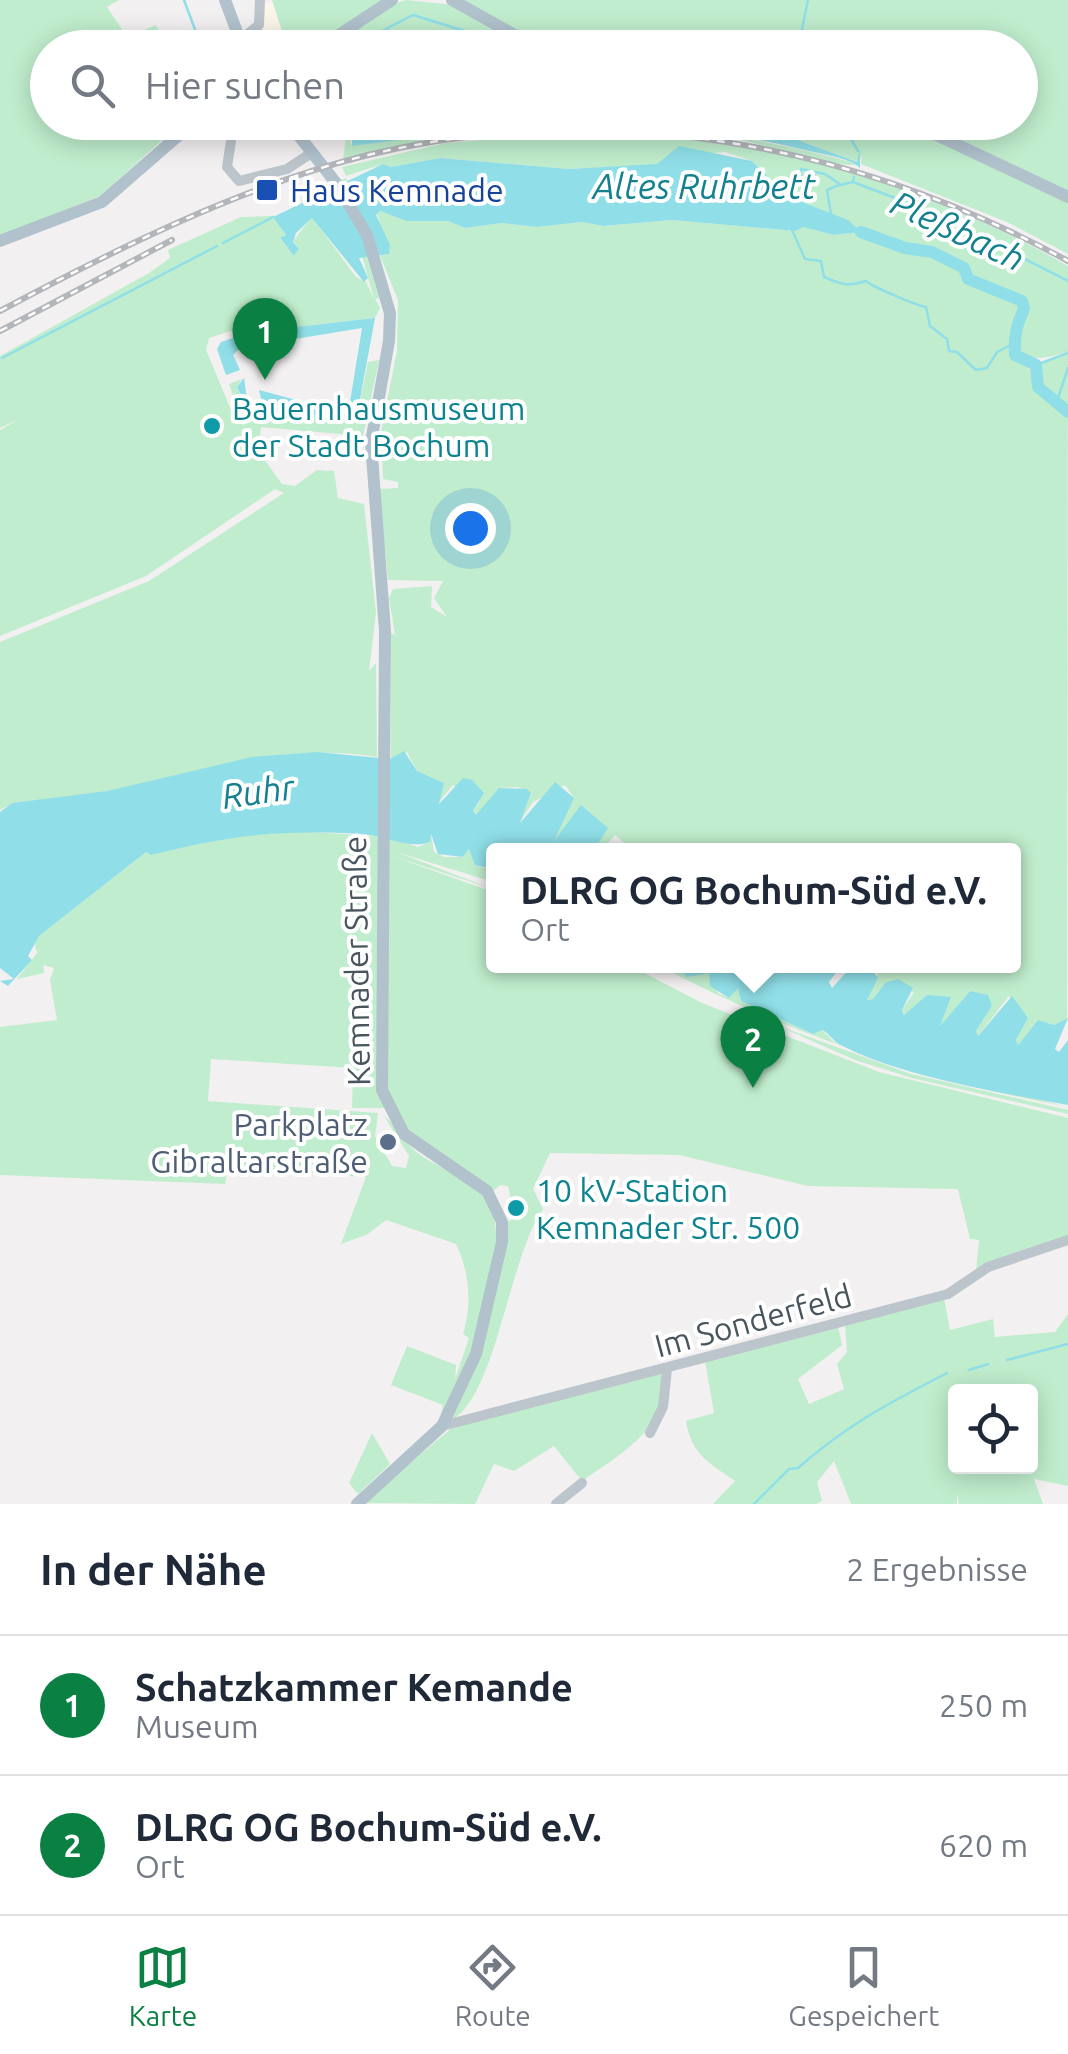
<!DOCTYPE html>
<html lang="de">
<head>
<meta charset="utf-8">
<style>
  :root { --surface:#fff; --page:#f2f2f3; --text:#1f2937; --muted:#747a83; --line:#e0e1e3; --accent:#0b8043 }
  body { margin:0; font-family:Ubuntu,sans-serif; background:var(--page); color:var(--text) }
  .controls { position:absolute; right:30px; bottom:30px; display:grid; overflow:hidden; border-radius:10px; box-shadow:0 5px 25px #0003 }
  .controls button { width:90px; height:90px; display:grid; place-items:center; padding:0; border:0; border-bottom:2px solid var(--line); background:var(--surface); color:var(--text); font:50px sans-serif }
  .you { position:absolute; left:470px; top:528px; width:35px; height:35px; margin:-25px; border:8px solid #fff; border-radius:50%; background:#1a73e8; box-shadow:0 0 0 15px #1a73e833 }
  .badge { display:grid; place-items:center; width:65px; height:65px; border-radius:50%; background:var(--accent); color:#fff; font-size:32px; font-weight:700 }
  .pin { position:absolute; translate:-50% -82px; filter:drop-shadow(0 2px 5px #0008) }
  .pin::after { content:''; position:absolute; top:52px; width:35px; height:30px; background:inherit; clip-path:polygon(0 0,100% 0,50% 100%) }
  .popup { position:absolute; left:486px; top:843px; width:535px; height:130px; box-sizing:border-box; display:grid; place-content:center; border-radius:10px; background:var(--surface); filter:drop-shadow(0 2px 8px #0005); font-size:32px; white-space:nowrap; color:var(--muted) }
  .popup b { font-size:38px; color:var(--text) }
  .popup::after { content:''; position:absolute; left:50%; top:100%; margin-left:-20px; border:20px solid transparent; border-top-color:var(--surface) }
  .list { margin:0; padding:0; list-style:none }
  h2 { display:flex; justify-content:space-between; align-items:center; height:130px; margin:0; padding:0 40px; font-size:42px }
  h2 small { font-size:32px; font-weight:400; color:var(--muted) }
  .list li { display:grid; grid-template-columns:65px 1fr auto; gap:30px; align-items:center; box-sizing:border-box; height:140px; padding:0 40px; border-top:2px solid var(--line) }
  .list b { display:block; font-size:38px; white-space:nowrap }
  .list p { margin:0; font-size:32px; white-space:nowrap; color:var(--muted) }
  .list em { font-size:32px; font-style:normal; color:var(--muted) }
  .icon { flex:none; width:55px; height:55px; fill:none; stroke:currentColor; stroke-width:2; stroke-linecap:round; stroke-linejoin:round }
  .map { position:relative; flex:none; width:1068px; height:1504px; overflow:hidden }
  .search { position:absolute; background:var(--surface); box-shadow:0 5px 25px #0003; left:30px; right:30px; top:30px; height:110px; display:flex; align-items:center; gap:25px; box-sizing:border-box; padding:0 35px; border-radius:55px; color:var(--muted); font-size:38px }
  .sheet { height:410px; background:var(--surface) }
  nav { display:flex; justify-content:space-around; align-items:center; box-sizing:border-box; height:140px; border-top:2px solid var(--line); background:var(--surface); font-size:28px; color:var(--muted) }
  nav a { display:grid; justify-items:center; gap:5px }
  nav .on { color:var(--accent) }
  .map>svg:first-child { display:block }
</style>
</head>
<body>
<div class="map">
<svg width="1068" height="1504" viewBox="0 0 1068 1504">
  <rect width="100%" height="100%" fill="#f2f0f0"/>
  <path fill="#fbf5ea" d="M276 2 287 47H251L246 39 264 3Z"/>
  <path fill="#c0edcd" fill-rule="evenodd" d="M0 0H119L107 7 127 37 156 25 168 47 48 48V122L181 123 100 196 0 236Z
    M272 0H385C355 20 325 48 287 47Z
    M407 0 453 5 532 48H327L392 4Z
    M461 0H1068V193L916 123 1020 122V48L547 47Z
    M348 123H352L349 137 352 146C532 122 679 113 857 164 844 170 763 144 740 140 609 118 470 122 343 160Z
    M666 123H900L1068 201V254L1007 222 861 164 862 156 857 162 801 141Z
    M567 133C744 132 915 177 1068 266V352C1049 357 1038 362 1016 352L1018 321 1026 304 1017 294 1001 292 972 279 965 267 932 250 870 234 789 197 752 161 725 152 671 157 657 165 569 169 440 158 391 167 383 164 346 176 342 167 446 143Z
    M346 178 386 256 388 247 376 211 448 221 465 228 502 223 537 227 582 222 603 226 672 220 796 231 803 227 834 235 860 232 921 255 932 253 961 269 973 286 1021 303 1010 345 1028 369 1068 354 1067 1020 1054 1025 1038 1020 1018 1045 1016 1040 1028 1018 1009 996 978 1036 976 1031 992 1006 987 999 970 991 940 1026 943 1016 927 995 905 1015 902 1010 914 992 885 983 873 999 867 1000 878 974 869 966H1013V850H633L615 835 601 850H594L607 828 582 806 558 841 552 837 574 798 565 785 533 802 519 823 531 794 518 787 499 788 477 815 473 812 480 801 453 785 438 803 443 783 417 771 407 752 391 759V633L395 635 389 598 393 589 432 586 431 607 447 617 434 598 443 581 388 580 379 489 398 488V482L383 479 381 431 397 351 398 300 379 253 339 181Z
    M328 187 367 257 379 298 375 299 380 308 375 318 252 332 250 325 209 338 206 350 234 417 244 426 229 384 242 379 237 387 248 411 352 418 357 415 368 362 379 360 363 436 261 427 260 437 251 441 282 484 295 486 317 470 334 471 338 498 364 504 376 613 369 671 376 663 377 757C285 742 200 771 112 790 79 797 45 799 13 803L0 810V642L149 581 284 493 275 489 146 576 0 636V430L19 419 0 428V356L149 273 170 258 168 250 241 217 273 216 286 235 280 239 294 256 299 249 293 241 312 217 356 277 366 282 374 299 361 252 323 189Z
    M295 831 376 836 388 853 389 837 418 847 430 842 431 834 434 852 444 857H463L469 849 480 867 493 869V882L396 852 493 889 389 855 493 892V966H631L702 1003 879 1072 1068 1118V1238L1014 1253 976 1271 979 1240 970 1239 958 1189 808 1186 679 1155 550 1153 533 1189 543 1209C508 1258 496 1402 448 1422L471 1376 506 1223 515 1217 508 1186 500 1185 493 1191 409 1135 392 1108H352L353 1068 211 1059 208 1101 378 1113 375 1136 392 1166 406 1168 409 1156 384 1116C396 1124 402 1140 414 1150 437 1169 466 1174 485 1198 521 1244 461 1378 439 1426L443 1405 391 1385 407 1346 456 1365 455 1379 469 1338 463 1334C472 1305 470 1273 456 1244L386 1220 368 1234 341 1244 366 1177 228 1167 225 1184 0 1175V1027L57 1020 50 980 54 968 43 965 44 973 17 979 37 953 34 942 39 936 146 852 153 855 205 840Z
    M659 966C678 965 688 973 709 973L718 993 729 998 738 987 741 1001 813 1034 822 1030 834 1042 877 1059 1068 1107C924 1080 790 1034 659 966Z
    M776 1025 911 1074 1068 1110V1114L912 1078 855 1060Z
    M944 1298 950 1330 993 1319 995 1337 1055 1332 1068 1314V1486L1034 1479 1043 1504H959L957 1493V1504H851L834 1461 817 1482 822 1501 816 1504H713L735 1481C709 1463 691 1454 686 1421L714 1413 705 1361 838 1326 842 1345 798 1379 809 1404 844 1389 837 1364 847 1352 845 1324ZM956 1392H1030V1466H956Z
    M660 1373C682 1419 613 1460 582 1481L554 1446 514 1471 494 1464 475 1504 363 1503 453 1427Z
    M372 1433 390 1464 358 1494 349 1483Z"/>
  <path fill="#90dfe8" d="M352 122 666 123 795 139 857 162 860 149V168C851 158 821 154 805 150 654 112 503 126 352 146Z
    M679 146 752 161 789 197 848 220 861 232 834 235 803 227 796 231 672 220 603 226 582 222 537 227 502 223 465 228 448 221H407L380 211 376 215 390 245 389 254 359 258 368 278 364 282 312 218 296 233 293 242 299 249 294 256 280 238 286 235 273 217 383 164 391 167 440 158 569 169 657 164Z
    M375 318 357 415 352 418 249 411 237 387 244 378 248 406 262 402 259 390 348 414 362 328 240 348 233 355 240 370 226 375 217 349 221 342 251 332Z
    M404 751 417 771 444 783 439 804 463 778 472 780 484 793 473 811 476 815 499 788 527 789 531 793 520 823 555 782 574 798 554 841 581 805 608 828 594 850H493V869L475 865 469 849 463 857 438 854 431 834 430 842C410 850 384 835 362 834 280 830 232 834 152 855L146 852 39 936 28 956 32 960 8 986 0 981 14 979 0 968V812L12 803 107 791 252 757 317 752 390 759Z
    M676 966H794L795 973 803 966H841L829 982 832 988 852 966H869L878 978 867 1000 873 999 885 983 898 979 913 988 902 1010 904 1015 927 995 951 997 940 1026 970 991 988 995 992 1006 976 1031 978 1036 1012 996 1028 1018 1016 1040 1018 1045 1038 1020 1054 1025 1068 1018 1055 1049 1059 1052 1068 1040V1105C1001 1093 898 1076 839 1044 832 1040 830 1034 822 1030L813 1034 741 1001 738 988 729 998 710 986 709 973 687 977Z"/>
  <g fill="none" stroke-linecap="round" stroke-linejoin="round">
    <path stroke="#90dfe8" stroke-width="2.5" d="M184 0 200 43
      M349 48 413 15 471 33 498 48
      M793 48 801 34 808 0
      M827 122 849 136 858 151
      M854 177 853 182 911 204 932 220 960 226 1068 281
      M789 197 788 192 800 183 801 169 825 174 841 185 852 182
      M831 214 827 190 839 185
      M792 230 805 259 821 261 824 277C841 284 847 287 866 281 871 286 915 305 926 307L930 326 947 339 949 351 957 352 976 370 987 368 997 352 1009 346 1014 350
      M223 243 273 217
      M2 358 217 246
      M1036 365 1068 353
      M1057 401 1068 368
      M1007 1360 1068 1344
      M969 1370 988 1364
      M754 1504 789 1469 798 1468C848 1424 889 1403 947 1373"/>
    <path stroke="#90dfe8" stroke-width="12" d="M861 232 905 248 932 252 964 268 968 279 1022 301 1024 309C1016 326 1014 337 1015 355L1036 365 1038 387 1068 412"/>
    <path stroke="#bcc5cc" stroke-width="10" d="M239 41 259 25 260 0
      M231 141 227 167 239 181 287 169 313 152
      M442 1426 948 1294 988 1267 1068 1240
      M650 1433 663 1407 667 1369
      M556 1504 582 1483"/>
    <path stroke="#b1c2cd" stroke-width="12" d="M225 0 243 48
      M452 0 538 48
      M319 48 392 0
      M288 122 336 183 367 235 390 313 389 341 371 442 385 631 382 1090 404 1134 487 1191 502 1222V1242L476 1354 442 1426 357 1504
      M909 122 1068 197
      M0 241 102 202 194 122"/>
    <g stroke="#b2b6ba" stroke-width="6">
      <path id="rail" d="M0 311C114 250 242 186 368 155 608 97 854 144 1068 261
        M0 331 172 240"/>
    </g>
    <use href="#rail" stroke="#fff" stroke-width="2.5" stroke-dasharray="8" stroke-linecap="butt"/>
  </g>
  <rect fill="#1a4fb4" stroke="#fff" stroke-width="4" x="255" y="178" width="24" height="24" rx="5"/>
  <g fill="#0f9aa8" stroke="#fff" stroke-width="4">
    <circle cx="212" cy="426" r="10"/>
    <circle cx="516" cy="1208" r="10"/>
  </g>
  <circle fill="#5c6f8a" stroke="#fff" stroke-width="4" cx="388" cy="1142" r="10"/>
  <g text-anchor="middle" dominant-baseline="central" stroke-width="8" stroke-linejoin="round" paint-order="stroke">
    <g font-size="32" fill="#164399" stroke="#fff" text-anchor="start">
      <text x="290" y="190">Haus Kemnade</text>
    </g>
    <g font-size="32" fill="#0d838f" stroke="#fff" text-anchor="start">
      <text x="232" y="408">Bauernhausmuseum<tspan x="232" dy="37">der Stadt Bochum</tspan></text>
      <text x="536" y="1190">10 kV-Station<tspan x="536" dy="37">Kemnader Str. 500</tspan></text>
    </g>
    <g font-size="32" fill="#48555c" stroke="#fff">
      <text transform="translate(356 961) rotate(-91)">Kemnader Straße</text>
      <text transform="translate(753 1320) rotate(-15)">Im Sonderfeld</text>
    </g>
    <g font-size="32" fill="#4e5e75" stroke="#fff" text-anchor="end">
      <text x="368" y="1124">Parkplatz<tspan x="368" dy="37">Gibraltarstraße</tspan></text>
    </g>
    <g font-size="35" font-style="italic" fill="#13818f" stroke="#fff">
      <text x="704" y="186">Altes Ruhrbett</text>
      <text transform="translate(958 230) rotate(25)">Pleßbach</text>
      <text transform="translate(258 791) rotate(-8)">Ruhr</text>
    </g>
  </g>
</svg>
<div class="controls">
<button><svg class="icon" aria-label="locate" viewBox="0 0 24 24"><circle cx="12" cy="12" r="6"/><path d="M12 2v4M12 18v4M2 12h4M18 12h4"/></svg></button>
</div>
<div class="you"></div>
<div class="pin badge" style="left:265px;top:380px">1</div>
<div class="pin badge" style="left:753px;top:1088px">2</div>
<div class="popup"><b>DLRG OG Bochum-Süd e.V.</b>Ort</div>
<div class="search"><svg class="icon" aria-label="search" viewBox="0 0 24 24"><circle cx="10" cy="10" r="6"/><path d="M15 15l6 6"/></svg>Hier suchen</div>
</div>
<section class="sheet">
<h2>In der Nähe<small>2 Ergebnisse</small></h2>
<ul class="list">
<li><span class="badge">1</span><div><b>Schatzkammer Kemande</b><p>Museum</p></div><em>250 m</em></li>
<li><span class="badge">2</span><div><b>DLRG OG Bochum-Süd e.V.</b><p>Ort</p></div><em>620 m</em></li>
</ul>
</section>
<nav>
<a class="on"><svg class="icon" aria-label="map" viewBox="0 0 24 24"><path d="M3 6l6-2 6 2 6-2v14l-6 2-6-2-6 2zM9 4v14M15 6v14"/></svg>Karte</a>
<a><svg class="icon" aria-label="directions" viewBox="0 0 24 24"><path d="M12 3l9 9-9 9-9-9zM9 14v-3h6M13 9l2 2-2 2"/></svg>Route</a>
<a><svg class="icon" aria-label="saved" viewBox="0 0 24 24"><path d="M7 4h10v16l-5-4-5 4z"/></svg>Gespeichert</a>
</nav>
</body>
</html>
